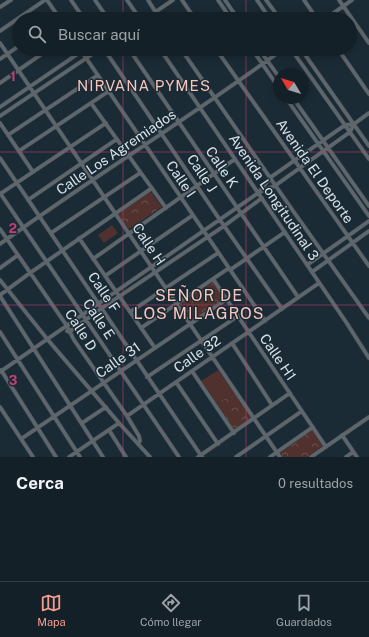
<!DOCTYPE html>
<html lang="es">
<head>
<meta charset="utf-8">
<style>
  :root { --surface:#142028; --page:#1d2830; --text:#f1f3f6; --muted:#9da3a8; --line:#333e45; --accent:#f59c90 }
  body { margin:0; font-family:"Public Sans",sans-serif; background:var(--page); color:var(--text) }
  .compass { position:absolute; left:273px; top:68px; width:36px; height:36px; border-radius:50%; background:var(--surface); box-shadow:0 2px 10px #0003; rotate:308deg }
  .list { margin:0; padding:0; list-style:none }
  h2 { display:flex; justify-content:space-between; align-items:center; height:52px; margin:0; padding:0 16px; font-size:17px }
  h2 small { font-size:13px; font-weight:400; color:var(--muted) }
  .icon { flex:none; width:22px; height:22px; fill:none; stroke:currentColor; stroke-width:2; stroke-linecap:round; stroke-linejoin:round }
  .map { position:relative; flex:none; width:369px; height:457px; overflow:hidden }
  .search { position:absolute; background:var(--surface); box-shadow:0 2px 10px #0003; left:12px; right:12px; top:12px; height:44px; display:flex; align-items:center; gap:10px; box-sizing:border-box; padding:0 14px; border-radius:22px; color:var(--muted); font-size:15px }
  .sheet { height:124px; background:var(--surface) }
  nav { display:flex; justify-content:space-around; align-items:center; box-sizing:border-box; height:56px; border-top:1px solid var(--line); background:var(--surface); font-size:11px; color:var(--muted) }
  nav a { display:grid; justify-items:center; gap:2px }
  nav .on { color:var(--accent) }
  .map>svg:first-child { display:block }
</style>
</head>
<body>
<div class="map">
<svg width="369" height="457" viewBox="0 0 369 457">
  <defs>
    <pattern id="park-crowns" width="20" height="18" patternUnits="userSpaceOnUse"><rect width="20" height="18" fill="#50312d"/><path d="M2 6a3 3 0 1 1 6 0M12 15a3 3 0 1 1 6 0" fill="none" stroke="#684f4b"/></pattern>
  </defs>
  <rect width="100%" height="100%" fill="#1b2b35"/>
  <path fill="#50312d" d="M112 225 118 233 104 243 98 235Z
    M218 370 234 392 217 404 201 381Z"/>
  <path fill="url(#park-crowns)" d="M150 191 162 207 129 229 117 215Z
    M213 282 225 299 192 322 180 304Z
    M234 392 251 418 234 430 217 404Z
    M312 430 323 446 307 457H283L280 453Z"/>
  <g fill="none" stroke-linecap="round" stroke-linejoin="round">
    <g stroke="#394852" stroke-width="4.5">
      <path id="street" d="M47 0 60 19
        M71 0 84 19
        M95 0 108 19
        M127 0 140 19
        M148 0 160 19
        M182 0 195 19
        M218 0 231 19
        M225 0 238 19
        M257 0 270 19
        M266 0 280 19
        M304 0 317 19
        M339 0 369 43
        M0 7 11 0
        M128 19 136 14
        M145 19 173 0
        M325 19 352 0
        M0 31 45 0
        M0 43 280 457
        M80 49 265 321
        M104 49 220 220 282 309
        M129 49 298 297
        M160 49 346 322 369 358
        M181 49 291 208 369 318
        M216 49 369 266
        M252 49 279 88
        M259 49 279 77
        M291 49 369 159
        M301 49 369 146
        M338 49 369 94
        M0 59 19 46
        M0 83 49 49
        M286 98 369 216
        M293 98 369 206
        M91 103 166 208
        M0 107 85 49
        M0 116 100 49
        M0 123 33 172
        M8 135 98 75
        M19 151 109 91
        M0 158 202 457
        M259 192 271 177 345 125 354 124 369 113
        M0 193 179 457
        M0 194 106 123
        M28 200 117 139
        M0 229 67 326 74 340 127 416 139 436 140 441 138 444
        M51 233 140 173
        M79 238 155 348
        M0 244C93 177 191 117 283 49
        M93 259 235 159
        M307 265 369 221
        M0 268 18 255
        M230 270 285 232
        M312 272 369 231
        M105 276 193 215
        M213 279 326 447
        M0 280 48 340 119 423 150 457
        M0 295 30 273 152 188
        M0 296 103 457
        M130 312 218 253
        M141 328 229 268
        M67 331 69 332 102 308 224 226 262 198
        M0 332 80 457
        M232 343 272 405
        M1 370 56 457
        M192 371 234 433
        M0 372 258 193 276 185 350 132 354 124
        M147 377 238 316
        M176 382 218 444
        M0 407 33 457
        M127 416 319 283
        M82 423 106 407
        M109 430 126 457
        M342 435 357 457
        M21 439 227 299
        M69 457 119 423
        M198 457 290 393
        M236 457 302 411
        M270 457 313 427
        M311 457 369 417
        M346 457 353 452"/>
    </g>
    <use href="#street" stroke="#5e666b" stroke-width="3.5"/>
  </g>
  <path fill="none" stroke="#c64077" stroke-width="1" stroke-opacity="0.55" d="M123 0V19M246 0V19M123 49V457M246 49V457M0 152H369M0 305H369"/>
  <g text-anchor="middle" dominant-baseline="central" stroke-width="3" stroke-linejoin="round" paint-order="stroke">
    <g font-size="14" fill="#d7e1e8" stroke="#1b2b35">
      <text transform="translate(116 152) rotate(-34)">Calle Los Agremiados</text>
      <text transform="translate(222 167) rotate(56)">Calle K</text>
      <text transform="translate(315 171) rotate(55)">Avenida El Deporte</text>
      <text transform="translate(202 173) rotate(56)">Calle J</text>
      <text transform="translate(181 179) rotate(56)">Calle I</text>
      <text transform="translate(274 197) rotate(56)">Avenida Longitudinal 3</text>
      <text transform="translate(149 244) rotate(56)">Calle H</text>
      <text transform="translate(104 292) rotate(56)">Calle F</text>
      <text transform="translate(99 319) rotate(56)">Calle E</text>
      <text transform="translate(81 330) rotate(57)">Calle D</text>
      <text transform="translate(197 354) rotate(-35)">Calle 32</text>
      <text transform="translate(278 357) rotate(56)">Calle H1</text>
      <text transform="translate(118 360) rotate(-35)">Calle 31</text>
    </g>
    <g font-size="15" letter-spacing="1" fill="#f8c5bd" stroke="#1b2b35">
      <text x="144" y="85">NIRVANA PYMES</text>
    </g>
    <g font-size="16" letter-spacing="1" fill="#f8c5bd" stroke="#1b2b35">
      <text x="199" y="295">SEÑOR DE<tspan x="199" dy="18">LOS MILAGROS</tspan></text>
    </g>
  </g>
  <g font-size="13" text-anchor="middle" font-weight="bold" fill="#c64077" stroke="#1b2b35" stroke-width="3" stroke-linejoin="round" paint-order="stroke">
    <text x="13" y="81">1</text>
    <text x="13" y="233">2</text>
    <text x="13" y="385">3</text>
  </g>
</svg>
<svg class="compass" viewBox="-18 -18 36 36"><path d="M0-13l5 13h-10z" fill="#e53935"/><path d="M0 13l5-13h-10z" fill="#9da3a8"/></svg>
<div class="search"><svg class="icon" aria-label="search" viewBox="0 0 24 24"><circle cx="10" cy="10" r="6"/><path d="M15 15l6 6"/></svg>Buscar aquí</div>
</div>
<section class="sheet">
<h2>Cerca<small>0 resultados</small></h2>
<ul class="list">
</ul>
</section>
<nav>
<a class="on"><svg class="icon" aria-label="map" viewBox="0 0 24 24"><path d="M3 6l6-2 6 2 6-2v14l-6 2-6-2-6 2zM9 4v14M15 6v14"/></svg>Mapa</a>
<a><svg class="icon" aria-label="directions" viewBox="0 0 24 24"><path d="M12 3l9 9-9 9-9-9zM9 14v-3h6M13 9l2 2-2 2"/></svg>Cómo llegar</a>
<a><svg class="icon" aria-label="saved" viewBox="0 0 24 24"><path d="M7 4h10v16l-5-4-5 4z"/></svg>Guardados</a>
</nav>
</body>
</html>
